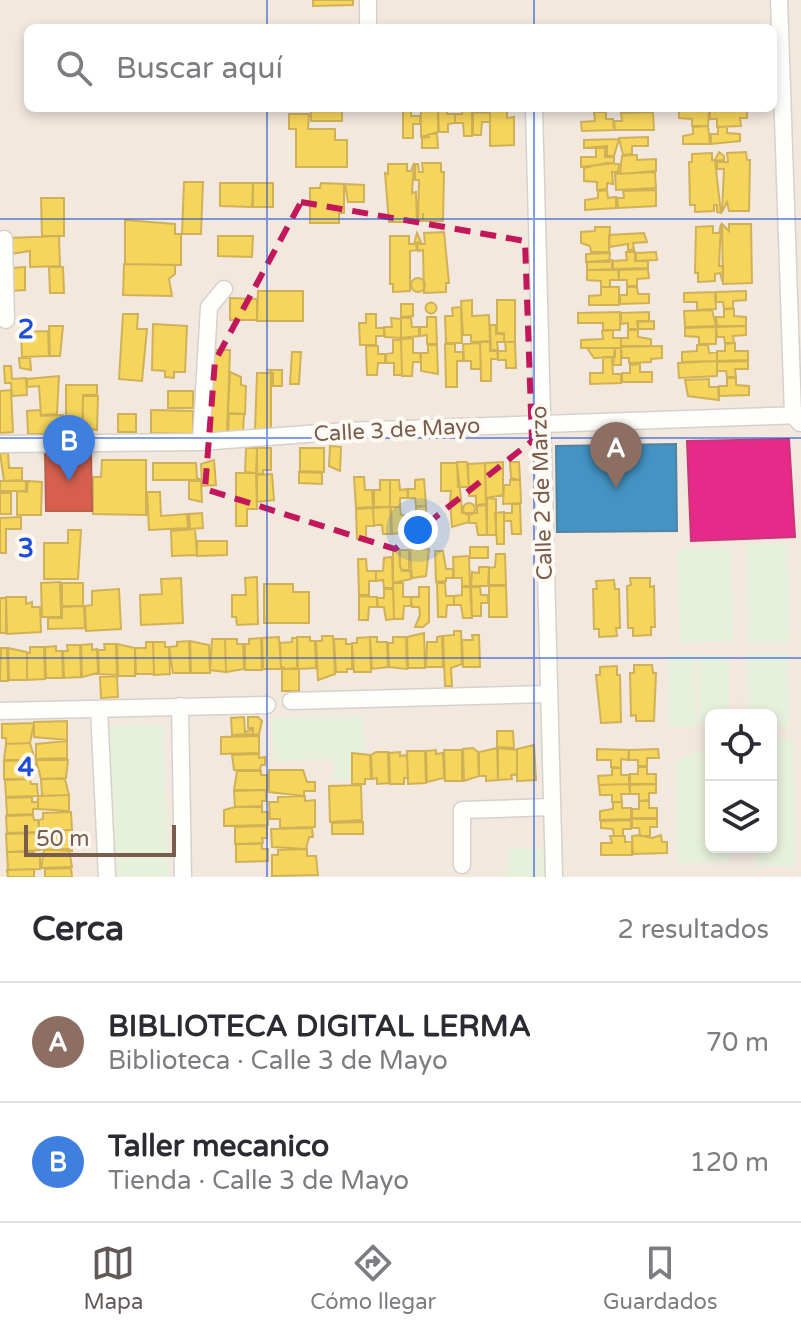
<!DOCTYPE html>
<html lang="es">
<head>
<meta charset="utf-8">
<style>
  :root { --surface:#fff; --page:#f2f2f3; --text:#2b2b33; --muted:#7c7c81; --line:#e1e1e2; --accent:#625958 }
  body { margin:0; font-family:"Varela Round",sans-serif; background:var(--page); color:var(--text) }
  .controls { position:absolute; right:24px; bottom:24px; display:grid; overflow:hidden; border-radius:12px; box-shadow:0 4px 12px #0003 }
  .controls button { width:72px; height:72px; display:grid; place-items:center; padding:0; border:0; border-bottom:2px solid var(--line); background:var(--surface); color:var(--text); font:40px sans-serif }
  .scale { position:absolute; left:24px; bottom:20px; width:152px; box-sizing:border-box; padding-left:8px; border:4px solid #7a5c4d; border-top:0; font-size:22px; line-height:28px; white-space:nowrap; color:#7a5c4d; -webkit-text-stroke:6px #fffaf3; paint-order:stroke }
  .you { position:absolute; left:418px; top:530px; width:28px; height:28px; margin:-20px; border:6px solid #fff; border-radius:50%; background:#1a73e8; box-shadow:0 0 0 12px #1a73e833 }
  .badge { display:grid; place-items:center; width:52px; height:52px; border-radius:50%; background:var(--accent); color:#fff; font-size:26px; font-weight:700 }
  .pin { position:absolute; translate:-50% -66px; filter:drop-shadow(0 2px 4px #0008) }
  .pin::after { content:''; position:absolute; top:42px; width:28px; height:24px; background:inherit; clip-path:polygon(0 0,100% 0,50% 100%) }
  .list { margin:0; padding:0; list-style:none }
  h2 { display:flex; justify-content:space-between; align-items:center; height:104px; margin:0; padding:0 32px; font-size:34px }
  h2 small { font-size:26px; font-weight:400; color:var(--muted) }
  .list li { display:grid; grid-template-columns:52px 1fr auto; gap:24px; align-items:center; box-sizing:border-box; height:120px; padding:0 32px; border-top:2px solid var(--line) }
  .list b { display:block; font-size:30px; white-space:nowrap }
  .list p { margin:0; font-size:26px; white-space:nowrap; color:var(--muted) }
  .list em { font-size:26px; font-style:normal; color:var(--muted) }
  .icon { flex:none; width:44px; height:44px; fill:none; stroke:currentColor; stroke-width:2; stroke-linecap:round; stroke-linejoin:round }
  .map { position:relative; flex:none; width:801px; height:877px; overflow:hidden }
  .search { position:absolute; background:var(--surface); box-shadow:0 4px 12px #0003; left:24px; right:24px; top:24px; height:88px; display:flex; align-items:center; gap:20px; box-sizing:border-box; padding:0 28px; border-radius:12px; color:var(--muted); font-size:30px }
  .sheet { height:344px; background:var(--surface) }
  nav { display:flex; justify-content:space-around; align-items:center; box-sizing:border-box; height:112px; border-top:2px solid var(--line); background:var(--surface); font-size:22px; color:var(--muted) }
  nav a { display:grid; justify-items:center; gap:4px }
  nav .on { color:var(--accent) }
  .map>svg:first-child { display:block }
</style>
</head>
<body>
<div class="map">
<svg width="801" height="877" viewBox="0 0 801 877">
  <rect width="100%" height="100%" fill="#f9f5f0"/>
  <path fill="#f2e8de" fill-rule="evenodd" d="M0 0H801V877H0ZM28 28H773V108H28ZM711 715H771V847H711Z"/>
  <path fill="#e7f0db" d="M788 543 790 643 748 644 746 544Z
    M731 547 734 641 680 643 677 549Z
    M787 652 790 728H771V715H756L748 708 746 653Z
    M695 654 696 726 669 727 668 655Z
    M698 655H729V715H711V726H698Z
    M364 715 365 752H351L352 780 334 781 333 759 273 761 271 718Z
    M163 724 169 877H112L106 726Z
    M771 738H793L796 866 755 867 754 847H771Z
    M704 741H711V847H730L731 862 677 863 676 762 693 752 704 751Z
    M543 847 544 877H505L508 848Z"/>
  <path fill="#f6d55c" stroke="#d1b158" stroke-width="2" d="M313 0H353V5L313 6Z
    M311 108H342V121H311Z
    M403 108H411V116H420V124H413V138H403Z
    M421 108H438V132L421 137Z
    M438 108H447V114H455V123L448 124V132H439Z
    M462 108H472V136H464L463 123H455V114H462Z
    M490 108H507V118L514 117V145L490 146Z
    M621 108H652V111L621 113Z
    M747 108V118H740L741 126 717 127V119H710V109Z
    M709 110 708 126H692V119L679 118V111Z
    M473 112 490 113V122H482L481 135H473Z
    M594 112H606V119H613L614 130 582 131 581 122 595 121Z
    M653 112 654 130H615L614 121H622L621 113Z
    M289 114H309L308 129H335V140H347V167H296V129H289Z
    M708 126 710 144H683V136L693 134V127Z
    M718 127H727V133L740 134V141L711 144V134H718Z
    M429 134H437L438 148H422V138L429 137Z
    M648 137V146H632V154L623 155 619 138Z
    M619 139 614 156H607V146L584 148V140Z
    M596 148H605V157H614V163L581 167V157H596Z
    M719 152 724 156V160L715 161 721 213 717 212V205H714V211L695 212V205H690L689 162H692V154L712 153V160H715Z
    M746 152 747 160H750L749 211H729L727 202 722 212 724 169H717V162H728L727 153Z
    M632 155H637V160L656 159V171L620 174 622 156Z
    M414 163 412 193 416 192 417 222H389L385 173 388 174V164H407V171H411Z
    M422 163H441V172H444L443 221H423V213V221H418L419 180H415V164H418L419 172H423Z
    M606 163 619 164 618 172H612L613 184 607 183V189L597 190V182L584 181V168Z
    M655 172 656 188 616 190 615 174Z
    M184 182H203L201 234H182Z
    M220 183H253L252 207 220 206Z
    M253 183H273V207H253Z
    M321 183 344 184V213H339V223H310V188H320Z
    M345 184 364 185V202H348Z
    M607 190 608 198 616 197V208L585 210V200L598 198V191Z
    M656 190V206L618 208 617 198H624L623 191Z
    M41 198H64V236H42Z
    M125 220 175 224V234H181V265L125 264Z
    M721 224 719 266H723V283L720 273 715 274V281L698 282V273H695L696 227 713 226V233H719Z
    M722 224 729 231V224H751L752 283 723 284Z
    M595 227H610L609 252H591L590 246 581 243V232L595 231Z
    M444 232 449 283H446V292L424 293 423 250 418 251 417 244H425L424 233Z
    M417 233 421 242 416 243 417 250 410 251V291L393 292V284H390V236H409V244H414Z
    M644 233 647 242 633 243 634 250H628V244L609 247V235Z
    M59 236 60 266 30 267V251L10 254 9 238Z
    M218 236H253L252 257 218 256Z
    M626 252H635V261H648V268L613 269V261L627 260Z
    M656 252 657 260 636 261V253Z
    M610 253 609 262H586V254Z
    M612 260V269L587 270V262Z
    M124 264 175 265V274L169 279 172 296 123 295Z
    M25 267V290L12 291V268Z
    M49 267H63L64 293H50Z
    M648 269 649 278 637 279V286H627V280H619V270Z
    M587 270H618L619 280H610V287H601V281L587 280Z
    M411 285a7 7 0 1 1 14 0a7 7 0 1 1-14 0Z
    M601 287H619V305H589V296L601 295Z
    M627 287H637L638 294H649V303L620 304V295H627Z
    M258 291H303V321H257Z
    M746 291V300L733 301V308L724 309 723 302H716V292Z
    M715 292 716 309 697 310V302H684V293Z
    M230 298 257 299V320H230Z
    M472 300V316L489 315 490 341 471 342V335H463L461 301Z
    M497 300H515V342H504V333H497Z
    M425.5 308a5.5 5.5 0 1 1 11 0a5.5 5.5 0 1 1-11 0Z
    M401 304H413V316L401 317Z
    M461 307 462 343H446L445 316H453L452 308Z
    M724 309H734V316L746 317V326H717L716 317H724Z
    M712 310 716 326 685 327 684 311Z
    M620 312V330H603V323H578V313Z
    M649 312V321H637L638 329H628V323L621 324V313Z
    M123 314H138L137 329H147L142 381 119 379Z
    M366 314H376V328H384V336H376V345H360L359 323H366Z
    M427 317H436L437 344H427V335L420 336V327H427Z
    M391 318 401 319V338L385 337 384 327H392Z
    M401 318H411L412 327H419V336L401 338Z
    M654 321V329H638V322Z
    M153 324 187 326 185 372H174V378L165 377V371L152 370Z
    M490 325H496V334H504V342H497L498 350H491Z
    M49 326H63L60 356H50Z
    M746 326V335L733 336 734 343H725L724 337H717L716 327Z
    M716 327V344H699V337L685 336V328Z
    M613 330V338H621V348H581V340L603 339 602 331Z
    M628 330H638V337L651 339V346H621V338H628Z
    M48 331 49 356 22 357 21 332Z
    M413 338V353H420L421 362H413L412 376H402L401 339Z
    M393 340H401L402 375H394V363H386V354L393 353Z
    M480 342H490V351H497L498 359H491V381H481Z
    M505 342H515L516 368H506V360H498V351H506Z
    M480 343 481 369H471V361H464L463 344Z
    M735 343V351H748V360L717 361V351H725V344Z
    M445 344H455V352H463V361H457V387H446Z
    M428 345H437L438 374 421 371V353H428Z
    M697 345H708L709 353 717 352V361L682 362V352L697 351Z
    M366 346H378V354H385V363H378L377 375H367Z
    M662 346V358L651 359V362L629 363V358H622L621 347Z
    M587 348H615V357L594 358Z
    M615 348H621V365H613Z
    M211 350H230L227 433H212V421H209Z
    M292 352H301L299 384H290Z
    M603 357H612L613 374H621V383L590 384V373H603Z
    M19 358H30L31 370 20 368Z
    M717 361V376L679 378 678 363Z
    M748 361V369H735L736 377H727L726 371H717V362Z
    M640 364V372H652V382H622V373H630V365Z
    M4 366H11L12 379 26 378 27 395 12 396 11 383H5Z
    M269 370H282V386H273V373Z
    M230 372 241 377V385L246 386 245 414 228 413Z
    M257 373H271V431L255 430Z
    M59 376 57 414 41 415 39 386 27 387V379Z
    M727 378H736V385L749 386V395L719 396V386H727Z
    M709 379V387H718L719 400 688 396 685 380Z
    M66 385H97V395H83L82 430H66Z
    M11 390 13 432 0 433V391Z
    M168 391H193V408H168Z
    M83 396H98L97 430 83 428Z
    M40 410 41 416 63 415V434H28L27 411Z
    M151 410 193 411V434L151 433Z
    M118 414H136V432H118Z
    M229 414H244L243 432H228Z
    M330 446 341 447 340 471 329 466Z
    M246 448H257L256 473 245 472Z
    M257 448H271V470H263V474H257Z
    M300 448H324V472L300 471Z
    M0 453H8L9 468H22V480L4 481Z
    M102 460H146V515L93 514V477H101Z
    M214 460 216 485 202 486 201 464Z
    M457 462H467L469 487H458Z
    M503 462V495L486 498 485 463Z
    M510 462H519L520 480 511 478Z
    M153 463H196L197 478 201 480H153Z
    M441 463H457L461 499 450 500 451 491H441Z
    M485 463 486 504 476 505V496H469L468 464Z
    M299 472 322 473V484L299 483Z
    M236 473H256L257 509H247V526H236Z
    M272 474 274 500 257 502V475Z
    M354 477H364L365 490H372L373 507 356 508Z
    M424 479 426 506H416L415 498H408V489H415V480Z
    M380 480H390V507H374V490H380Z
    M390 480H399L400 490 407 489 408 498H400V507H390Z
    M510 480H520L521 503 503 504 504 485H510Z
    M0 481H26V491H0Z
    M28 481 42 482 41 515H17V491L27 492Z
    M189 481H201L202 502 189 499Z
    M147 492H160L161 516 187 514 188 528 149 530Z
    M0 493H11V514H0Z
    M487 498 496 499V535H487Z
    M461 499 462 513H469V522L452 527 450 500Z
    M463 509a6 6 0 1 1 12 0a6 6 0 1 1-12 0Z
    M512 504H520L521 534H512L511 521H504V513H512Z
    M486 505 487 535H478L476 523H469V513H477V506Z
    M426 506 427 533H417L416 524H409V515H416V507Z
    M390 507 391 534H383L382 525H374L373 508Z
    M391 507H400L401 515H408V524H400V533L392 534Z
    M373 508 374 526H366V539H357L356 509Z
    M504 512V544H497L495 513Z
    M202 513 203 528 190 529 189 514Z
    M21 517V529H6V553H0V518Z
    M195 529 197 555 172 556 171 531Z
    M68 530H81L78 579H44V543H68Z
    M197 541H227V555L197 556Z
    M470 547H488V558H470Z
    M393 549H399L400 567 402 571H410L411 579 393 583Z
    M410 549H429L426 576 412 578Z
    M400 550H409V570H402L400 566Z
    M435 551H443L446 569H453V578H446V581L436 582Z
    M496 554H505L506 585H489V568L495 567Z
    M469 556 470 586H462V578H454L453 557Z
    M392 557 393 588H384L383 580 376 581V571H383L384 558Z
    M358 559H366L367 571H376V581H369V595H359Z
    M479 567H489L488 586H471L472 572 479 573Z
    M257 577 258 624 237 625 236 617H232V595H246L245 578Z
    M181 578 183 623 141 625 140 595 162 594 161 579Z
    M630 578H650V587L654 586 655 627H651V635L633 636V628H628L627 586 631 585Z
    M614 580 615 589H619L620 628H616L617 636 599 637V629H594L593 589H597L596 581Z
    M60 582 61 617H42L41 583Z
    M62 583H83V606H62Z
    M393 583H403V597H411V606H404L403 619H394Z
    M437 583H445L446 596H454V605H447L446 617H438Z
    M264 584H293V592H309V623H264Z
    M489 586H506L507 617H489Z
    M419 587H429V622L423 627H415L420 615 419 607H412L411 597H419Z
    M462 587H470L472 618H463L461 605H454V596L462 595Z
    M471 587H480L481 595H488V603H481V616H472Z
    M119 589 121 629 86 631 85 606 92 605V591Z
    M384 589H393L394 619 386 620 384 607H378L377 598H384Z
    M359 596 377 597V607H369L368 620H359Z
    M6 597H26V604L32 602V607H40L41 632 7 634Z
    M0 598H6V633H0Z
    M84 606 85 628 48 629V618H62V607Z
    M454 631H461L462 664 451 668 452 686H445L443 636 454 635Z
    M424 633 425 668H408L407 637Z
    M472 635H479L480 667H463L462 640H473Z
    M322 636H333L335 674 318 680 316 641H322Z
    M442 636 443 667H426L427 642H437V637Z
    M279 637 281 669H263L262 638Z
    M297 637H310V641H315L316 668 298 669Z
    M370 637 371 672H354L352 643H357V638Z
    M370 637H377V642H387L388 667 372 669Z
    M393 637H406L407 669 389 667 388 643H393Z
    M261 638 262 670H245V644H249V639Z
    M292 638H297V668L286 669 281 666 280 643 292 642Z
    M212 639H225L226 672 210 670Z
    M225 639H237V644H243L244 669 226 672Z
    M334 639H346V644H352V669H347V672H336Z
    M189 641 190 673H173L169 647 177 646V642Z
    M190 641 209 645 210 673H191Z
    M146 642H153L154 674H136L135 648H146Z
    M153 642H165V647H169L170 674 154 675Z
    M92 644V650L97 649 98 673 82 677 81 645Z
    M104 644H116L117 675 99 674 98 650H105Z
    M117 644 135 648V676H118Z
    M67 645H80L81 677 64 678 63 651H68Z
    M56 646V651H62L63 678H46L45 647Z
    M30 647H44L45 679 27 680V653H30Z
    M1 648H7L8 681H0Z
    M8 648 27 652V680H9Z
    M634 665H652L653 673H656L654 721H636V715L631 716 630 673H634Z
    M617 666V675H620L621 722 601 723 596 675H600V667Z
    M282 669H299V691H282Z
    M117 676 118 697 101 698 100 677Z
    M244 717 245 732 253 729V734L232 735 231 718Z
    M248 717H258L262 721 259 734 253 735V728H248Z
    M67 721V740L34 737V722Z
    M34 723 30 743 6 744V738H2V724Z
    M497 731H513L514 748 497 747Z
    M259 736V753L221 754V737Z
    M67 741V758L36 759V744Z
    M30 743 35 760H4L6 744Z
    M534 745 536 780 517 781V749Z
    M473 748 478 752 479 776 464 781 463 749Z
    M497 748 498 780 486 781V776H479V752Z
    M498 748 517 750V774L511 775 512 779 498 780Z
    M597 749 629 750 628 760 621 759V768L611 767V760H597Z
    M658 749 659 758H647V766H638V760H629V750Z
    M436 750V754L443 753 444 778 427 782 426 751Z
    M444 750H462V781H445Z
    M407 751H425L426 783 408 784Z
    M376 752H388L389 783 377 784V778L372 779 371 755Z
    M400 752V756L407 755 408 778H404V784H390L389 753Z
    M352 753 370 755 371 779H365V784H352Z
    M259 754V758L265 757V765H261L260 770H234L232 755Z
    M36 760V772H30L31 779H4V761Z
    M36 760H68L66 778 41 779Z
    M638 767H647V774H656V784H630V774H638Z
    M612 768H621V775H629V784L599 785 598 776 612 775Z
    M269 770H303L307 782H315V791H304V796L269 792Z
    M237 771H261V775H267V790H234Z
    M30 779 31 784H37L38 796 6 797 5 780Z
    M41 779H65L69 795 42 796Z
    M629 784 630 794H621L622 802H612V795H600L599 785Z
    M656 784V793H649V800L639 801V794H630V785Z
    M361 785 362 820 330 822 329 786Z
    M266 790V801H262V806L235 807 234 791Z
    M69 795V811L38 809V796Z
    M305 796V801L315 800V827L280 828V819H270L269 802H278V797Z
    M32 797V802H38V809H33V814L7 815 6 798Z
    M639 801H649V808H657V818H632V809H639Z
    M613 802H622V808H631V819L600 820V811L613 809Z
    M235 807H262V812H268V825L224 826V810Z
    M71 812 72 830 39 831V820L43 819V813Z
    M33 815 34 820H38L39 832 7 833 6 816Z
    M632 819H657V827H650V836H640L639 828H632Z
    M631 820V829H623V836H614L613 829 601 828V821Z
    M363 822V834H332V823Z
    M267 826V838H262L263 843 235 844V827Z
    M312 828 313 837H309L306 849 272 847 271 829Z
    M72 830V851L40 849 39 831Z
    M39 833 40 850 7 852 6 834Z
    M639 835 652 838 661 835 662 842H667V853L633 854 632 836Z
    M610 836H625V842L632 841V855H601V843H612Z
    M236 844H262V849H268V861L236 862Z
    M69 849 72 867 41 868 44 850Z
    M307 849V856H316L318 875 272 876V855H278V850Z
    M7 852H34V856H40V869L8 870Z
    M71 868 72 877H45V869Z
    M34 869V877H8L7 870Z"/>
  <path fill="#d6604d" stroke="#ba5f4d" stroke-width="2" d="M45 451H91L92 511H46Z"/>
  <path fill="#4393c3" stroke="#5482a0" stroke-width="2" d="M676 444 677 531 557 532 556 446Z"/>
  <path fill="#e7298a" stroke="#c63878" stroke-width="2" d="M789 439 795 537 691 541 687 441Z"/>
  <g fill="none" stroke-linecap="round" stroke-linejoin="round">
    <g stroke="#d7d1cb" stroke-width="19">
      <path id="street" d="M368 0V28
        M779 0 793 415 800 423
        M534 108 554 877
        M4 239 6 320
        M201 442 209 307 224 289
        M0 444 201 442 346 431 801 415
        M291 701 548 694
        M180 706 183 877
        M99 709 107 877
        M0 711 267 705
        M462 865V810L551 807"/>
    </g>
    <use href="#street" stroke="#fefefd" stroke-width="16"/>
  </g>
  <path fill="none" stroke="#c2185b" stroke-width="6" stroke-dasharray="16 10" stroke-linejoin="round" d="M301 202 525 241 532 441 395 549 205 489 215 361Z"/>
  <path fill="none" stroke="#1d4ed8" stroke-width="2" stroke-opacity="0.55" d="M267 0V28M534 0V28M267 108V877M534 108V877M0 219H801M0 438H801M0 658H801"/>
  <g text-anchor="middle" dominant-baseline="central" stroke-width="8" stroke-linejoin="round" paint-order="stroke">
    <g font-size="22" fill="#7a5c4d" stroke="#fffaf3">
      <text transform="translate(397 430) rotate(-3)">Calle 3 de Mayo</text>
      <text transform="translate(542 493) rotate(-92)">Calle 2 de Marzo</text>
    </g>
  </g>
  <g font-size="26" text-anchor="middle" font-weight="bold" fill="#1d4ed8" stroke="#fffaf3" stroke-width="8" stroke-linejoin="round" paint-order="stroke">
    <text x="26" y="338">2</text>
    <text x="26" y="557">3</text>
    <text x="26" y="776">4</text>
  </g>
</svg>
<div class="controls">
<button><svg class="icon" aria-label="locate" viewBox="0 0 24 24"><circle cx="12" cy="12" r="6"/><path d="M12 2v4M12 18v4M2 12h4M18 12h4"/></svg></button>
<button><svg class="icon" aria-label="layers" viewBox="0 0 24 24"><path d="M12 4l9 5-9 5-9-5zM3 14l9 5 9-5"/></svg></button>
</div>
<div class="scale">50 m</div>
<div class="you"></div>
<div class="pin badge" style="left:616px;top:488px;background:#8d6e63">A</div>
<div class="pin badge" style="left:69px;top:481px;background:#3f7fe0">B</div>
<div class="search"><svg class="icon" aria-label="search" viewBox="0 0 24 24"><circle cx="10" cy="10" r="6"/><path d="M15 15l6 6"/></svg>Buscar aquí</div>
</div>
<section class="sheet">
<h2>Cerca<small>2 resultados</small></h2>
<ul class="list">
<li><span class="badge" style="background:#8d6e63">A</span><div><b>BIBLIOTECA DIGITAL LERMA</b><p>Biblioteca · Calle 3 de Mayo</p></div><em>70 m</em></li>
<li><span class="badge" style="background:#3f7fe0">B</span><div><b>Taller mecanico</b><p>Tienda · Calle 3 de Mayo</p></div><em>120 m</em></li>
</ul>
</section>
<nav>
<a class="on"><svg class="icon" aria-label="map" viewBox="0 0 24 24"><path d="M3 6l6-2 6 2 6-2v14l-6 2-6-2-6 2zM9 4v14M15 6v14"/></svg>Mapa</a>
<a><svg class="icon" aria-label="directions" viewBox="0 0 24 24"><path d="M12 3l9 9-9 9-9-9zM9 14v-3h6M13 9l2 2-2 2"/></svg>Cómo llegar</a>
<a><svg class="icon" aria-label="saved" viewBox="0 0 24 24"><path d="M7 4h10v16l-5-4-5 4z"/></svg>Guardados</a>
</nav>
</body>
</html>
